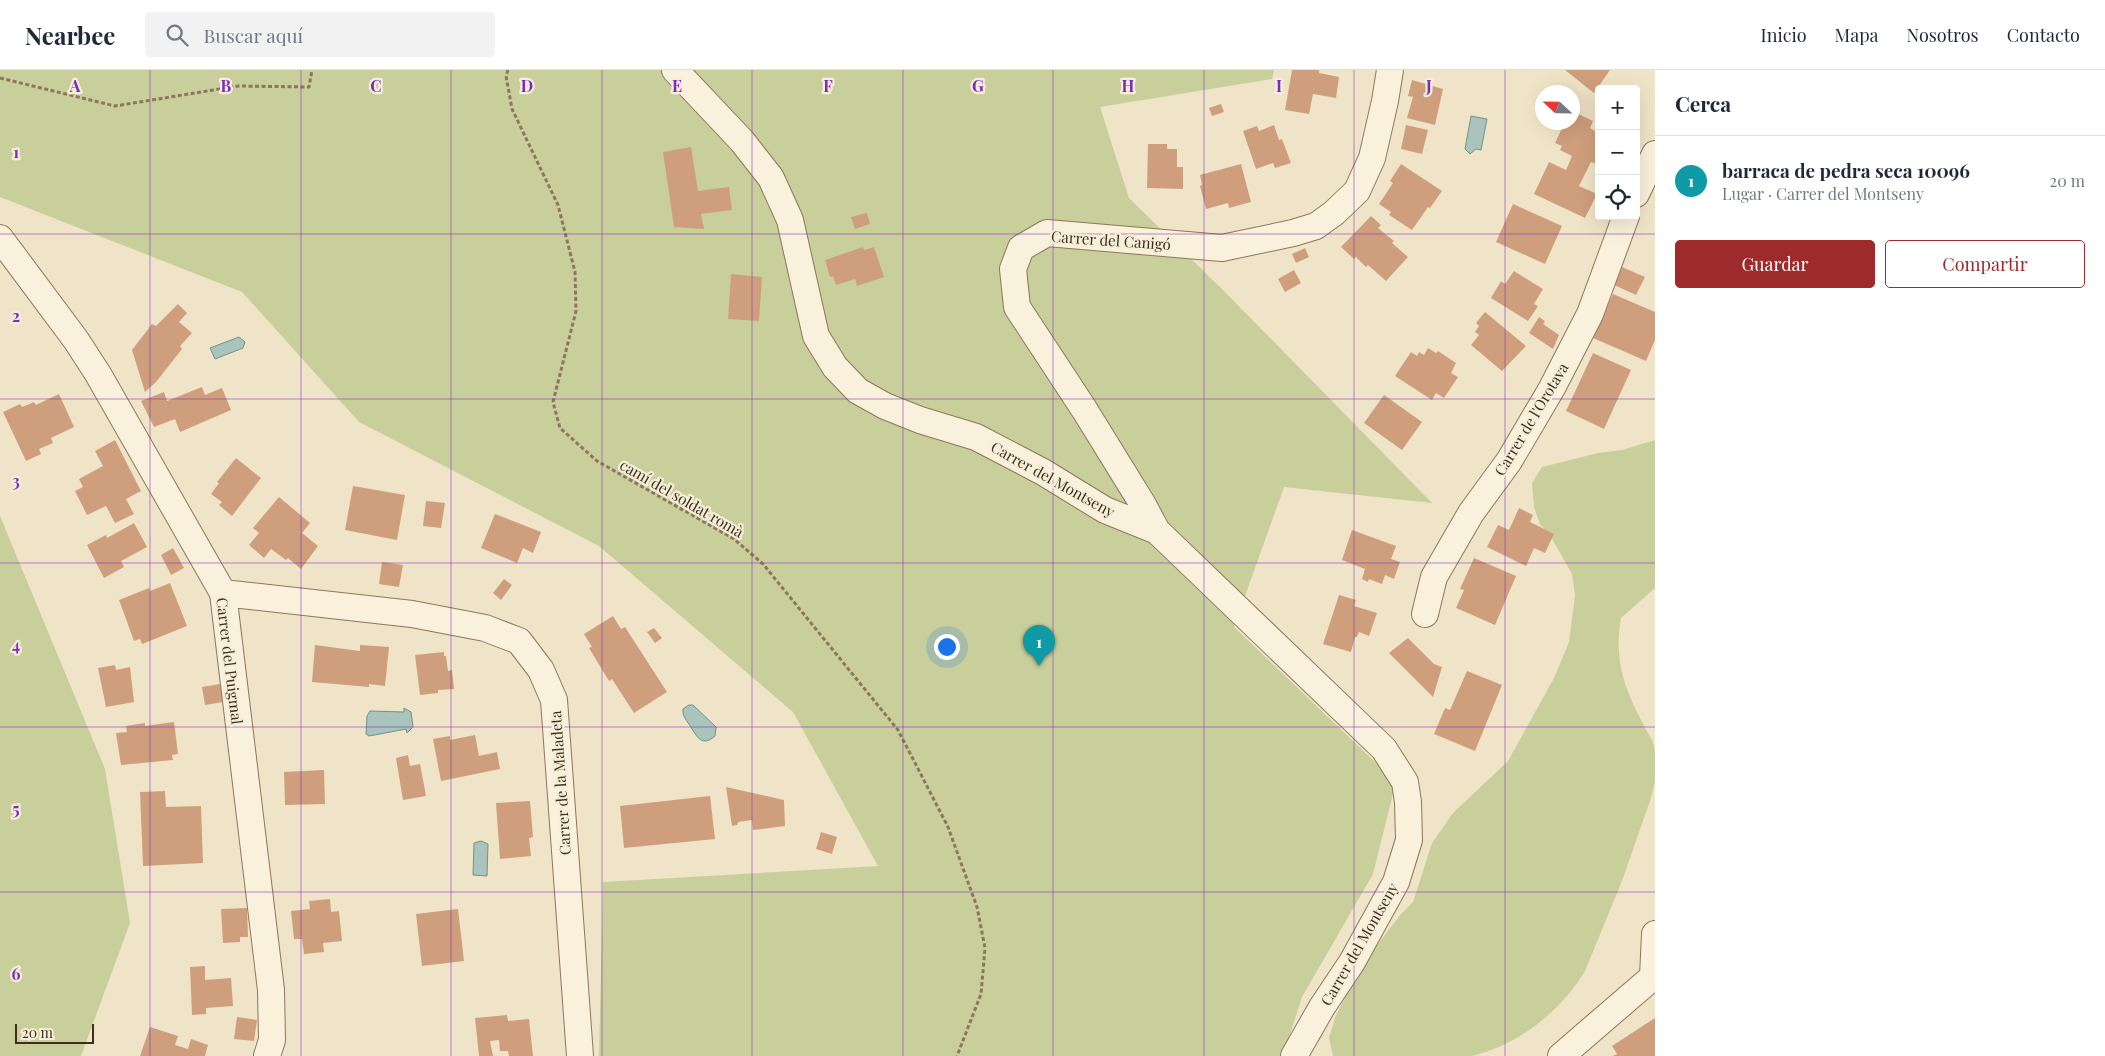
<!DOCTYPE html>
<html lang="es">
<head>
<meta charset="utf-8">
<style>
  :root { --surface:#fff; --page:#f2f2f3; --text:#1f2937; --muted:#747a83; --line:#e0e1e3; --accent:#9e2a2b }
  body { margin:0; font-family:"Playfair Display",serif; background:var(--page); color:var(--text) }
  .controls { position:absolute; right:15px; top:15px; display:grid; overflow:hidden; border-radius:5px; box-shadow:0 5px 20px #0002 }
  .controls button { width:45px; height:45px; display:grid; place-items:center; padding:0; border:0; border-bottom:1px solid var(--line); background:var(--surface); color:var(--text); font:25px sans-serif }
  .compass { position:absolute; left:1535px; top:15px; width:45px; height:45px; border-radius:50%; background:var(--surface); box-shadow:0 5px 20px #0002; rotate:292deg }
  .scale { position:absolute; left:15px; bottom:12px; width:79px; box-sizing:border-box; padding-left:5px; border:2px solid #3d2e20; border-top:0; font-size:14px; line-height:18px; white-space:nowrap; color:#3d2e20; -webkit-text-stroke:4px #f7eed8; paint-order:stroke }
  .you { position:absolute; left:946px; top:576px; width:18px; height:18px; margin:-12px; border:4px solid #fff; border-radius:50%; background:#1a73e8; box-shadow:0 0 0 8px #1a73e833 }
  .badge { display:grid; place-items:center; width:32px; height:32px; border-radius:50%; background:var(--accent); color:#fff; font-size:16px; font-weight:700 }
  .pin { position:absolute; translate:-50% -41px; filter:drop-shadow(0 1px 2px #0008) }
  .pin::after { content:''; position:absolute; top:26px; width:18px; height:15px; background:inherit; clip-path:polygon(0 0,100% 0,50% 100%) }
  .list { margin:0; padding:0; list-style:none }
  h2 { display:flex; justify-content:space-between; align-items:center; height:65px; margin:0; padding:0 20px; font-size:21px }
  h2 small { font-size:16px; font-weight:400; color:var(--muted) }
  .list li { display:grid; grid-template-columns:32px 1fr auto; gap:15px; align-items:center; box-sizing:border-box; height:90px; padding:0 20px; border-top:1px solid var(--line) }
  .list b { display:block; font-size:19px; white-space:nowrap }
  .list p { margin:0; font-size:16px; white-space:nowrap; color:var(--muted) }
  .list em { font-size:16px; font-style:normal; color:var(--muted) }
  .actions { display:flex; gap:10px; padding:15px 20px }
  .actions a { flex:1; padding:11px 0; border:1px solid var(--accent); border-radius:5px; text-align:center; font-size:18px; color:var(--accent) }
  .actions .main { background:var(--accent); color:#fff }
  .icon { flex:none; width:28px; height:28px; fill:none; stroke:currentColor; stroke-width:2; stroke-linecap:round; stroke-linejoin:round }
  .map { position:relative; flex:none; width:1655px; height:986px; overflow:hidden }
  header { display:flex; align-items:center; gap:30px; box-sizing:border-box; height:70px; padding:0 25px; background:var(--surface); border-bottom:1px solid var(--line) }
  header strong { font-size:24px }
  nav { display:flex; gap:28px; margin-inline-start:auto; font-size:18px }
  .search { width:350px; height:45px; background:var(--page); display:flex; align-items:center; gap:12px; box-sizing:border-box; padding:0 18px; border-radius:5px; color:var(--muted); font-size:19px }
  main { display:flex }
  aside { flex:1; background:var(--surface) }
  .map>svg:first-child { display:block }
</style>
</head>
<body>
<header>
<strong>Nearbee</strong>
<div class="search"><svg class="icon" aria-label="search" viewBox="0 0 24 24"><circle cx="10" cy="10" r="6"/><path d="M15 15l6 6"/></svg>Buscar aquí</div>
<nav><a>Inicio</a><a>Mapa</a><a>Nosotros</a><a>Contacto</a></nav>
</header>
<main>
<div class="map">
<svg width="1655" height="986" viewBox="0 0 1655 986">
  <rect width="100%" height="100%" fill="#f0e4c8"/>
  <path fill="#c9cf9b" d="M0 0H1274L1272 9 1100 37 1129 128 1226 223 1432 433 1284 417 1234 557 1396 712 1373 804 1302 927 1283 986H599L603 812 878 796 793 642 599 476 359 352 242 222 0 127Z
    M1655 370V518L1621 548C1612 598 1630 630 1653 672L1655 682V711L1651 728 1622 811 1585 901C1561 941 1518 976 1471 986 1458 986 1442 986 1429 986 1397 986 1365 986 1333 986L1329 968 1336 945 1348 922 1377 875 1401 844 1413 832 1432 773 1453 743 1508 691 1554 608 1569 572 1575 525 1572 504 1551 467 1540 454 1534 437 1532 413 1542 397 1598 383 1622 380Z
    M0 446 105 699 130 853 81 986H0Z"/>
  <path fill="#a9c4bc" stroke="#6f938a" d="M1471 46 1487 49 1481 80 1476 79 1470 84 1465 79Z
    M239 267 245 272 243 278 215 289 210 278Z
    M689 635H693L716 657 715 666C703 677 697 668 691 657 687 651 682 646 683 639Z
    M404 638 411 642 413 657 407 663 406 659 369 666 366 664 367 646 370 641 404 642Z
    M481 771 488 774 487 806 473 805 474 773Z"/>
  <path fill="#cf9f7d" d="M1292 0H1319V3L1339 7 1336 28 1313 24 1309 44 1285 40Z
    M1565 0H1610L1594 23Z
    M1412 10 1443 19 1435 55 1407 48 1413 27 1408 26Z
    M1221 34 1224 42 1212 46 1209 38Z
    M1572 41 1593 51 1590 58 1599 63V95L1591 92 1579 116 1597 124 1585 148 1534 124 1549 92 1566 100 1572 86 1560 80 1562 76 1555 73 1565 52H1572Z
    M1274 55 1279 70 1282 69 1291 93 1275 98 1273 93 1256 99 1243 61 1257 56 1259 61Z
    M1406 55 1428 60 1422 84 1401 79Z
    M1148 74H1167V79H1177V97H1183V119L1147 118Z
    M691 77 698 121 729 117 730 125 732 140 701 144 704 159 674 157 663 82Z
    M1241 94 1251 132 1229 138 1228 133 1206 139 1200 116 1202 115 1200 105Z
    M1401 94 1442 121 1430 138 1428 137 1412 160 1389 145 1391 142 1379 134 1393 113 1390 111Z
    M1513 134 1562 156 1545 194 1496 172Z
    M867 143 870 154 855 159 851 147Z
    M1371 146 1381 155 1378 158 1394 171 1392 173 1408 187 1386 211 1368 195 1366 197 1356 187 1354 189 1341 177Z
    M863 177 864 180 874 177 884 207 857 216 855 209 836 215 833 206 830 207 825 190Z
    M1305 178 1309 187 1296 193 1292 184Z
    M1622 197 1645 207 1636 225 1614 215Z
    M1294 200 1301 213 1285 222 1278 209Z
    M1514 201 1543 219 1534 234 1538 236 1528 251 1491 228 1501 211 1505 214Z
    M731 204 762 207 759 251 728 249Z
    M1613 224 1655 242V270L1646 291 1593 268Z
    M178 234 187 243 179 252 192 263 180 276 182 279 156 312 145 322 132 280 152 254 156 256Z
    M1485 242 1526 276 1502 301 1471 275 1479 265 1475 262 1479 256 1476 253Z
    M1539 247 1545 251 1543 254 1559 265 1553 279 1529 263Z
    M1428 278 1436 283 1438 281 1456 293 1451 303 1458 307 1444 328 1436 323 1432 330 1395 306 1411 282 1417 286 1419 282 1424 285Z
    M1593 283 1631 300 1604 359 1566 341Z
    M202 317 205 325 222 318 231 340 180 362 175 349 154 357 141 331 164 322 167 331Z
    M59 324 74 357 51 368 53 373 39 379 41 384 26 391 3 342 20 334 22 337 34 332 36 335Z
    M1384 325 1422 352 1402 380 1364 353Z
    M115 370 141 421 126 429 134 444 115 453 106 436 87 445 75 421 83 417 79 409 103 396 95 381Z
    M236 388 261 408 232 446 219 435 222 432 211 424 219 413 217 412Z
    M353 416 405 425 397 470 345 460Z
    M279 427 310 453 302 463 318 476 301 499 288 488 286 490 271 479 264 488 249 475 259 463 253 458Z
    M426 431 445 433 441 458 423 456Z
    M1519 438 1533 445 1530 452 1554 464 1545 483 1534 478 1526 496 1487 477 1498 455 1509 460Z
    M495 444 541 462 533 483 523 478 517 493 481 478Z
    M134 453 147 477 121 491 124 497 104 508 87 475 106 465 107 468Z
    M1352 460 1396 476 1391 489 1400 492 1394 509 1385 505 1382 514 1369 509 1368 512 1362 509 1365 499 1342 490Z
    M173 478 184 498 171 505 161 485Z
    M1474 488 1516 506 1495 555 1456 538 1464 520 1460 519Z
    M382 492 403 495 399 517 379 514Z
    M504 509 512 515 501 530 493 523Z
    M170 513 187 556 142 574 140 569 134 571 119 530 149 518 150 521Z
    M1339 525 1356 530 1354 536 1377 543 1369 566 1359 562 1357 567H1355L1351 582 1323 574Z
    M613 546 621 559 625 557 667 622 634 643 612 609 609 611 589 578 592 577 584 564Z
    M654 558 662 568 655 573 647 562Z
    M1408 568 1434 594 1442 597 1433 627 1389 583Z
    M315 575 360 581V575L389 577 385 616 369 614V617L312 612Z
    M444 582V586H446L448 601 452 600 454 619 438 620V623L420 625 415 585Z
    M115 595 116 600 130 597 134 632 106 637 98 598Z
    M1467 601 1502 615 1475 681 1434 664 1445 638 1450 640Z
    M220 614 223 632 205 635 202 617Z
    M174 652 178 684 172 685 173 690 121 695 116 663 127 662 126 656 145 653V656Z
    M475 665 479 686 497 682 500 699 441 711 433 669 450 666V670Z
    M408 685 410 696 420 694 426 726 403 730 396 688Z
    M324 700 325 734 285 735 284 702Z
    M726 717 784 730 785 756 753 760 752 750 738 752 737 755 732 756Z
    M165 721 166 737 201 736 203 793 143 796 140 722Z
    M710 726 715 769 624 778 620 736Z
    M530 731 533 767 529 768 531 786 500 789 496 733Z
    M821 762 837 767 832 784 816 779Z
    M330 829 331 842 339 841 342 871 323 873 324 882 304 884 302 869H294L291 841 310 839 309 831Z
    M247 838 248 867H240V872L223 873 221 839Z
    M458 839 464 891 422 896 416 844Z
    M205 896V910L231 908 233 936 206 938V944L192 945 190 897Z
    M507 945 508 951 529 949 533 986H509L508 981H500L499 970 490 971 493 986H479L475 948Z
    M237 947 257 950 254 971 234 969Z
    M1655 948V986H1613L1617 984 1612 976Z
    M150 957 178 966 175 975 188 979 191 969 208 975 205 986H140Z"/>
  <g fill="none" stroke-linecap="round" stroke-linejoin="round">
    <g stroke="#8d765c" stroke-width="28">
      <path id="minor" d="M675 0 742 71 771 108 790 150 816 266 835 297 858 321 885 336 920 350 976 367 1043 402 1105 440 1157 461 1384 679 1405 712 1408 732 1409 770 1396 812 1352 892 1322 937 1294 986
        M1636 124 1655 84
        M0 168 76 270 98 304 223 523 271 920 272 970 267 986
        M1157 461 1142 433 1084 339 1017 237 1013 199 1021 178 1047 163 1222 178 1293 163 1316 156 1334 143 1357 121 1372 88 1385 31 1390 0
        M223 523 412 544 485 558 519 571 541 600 554 630 580 986
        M1425 544 1434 507 1471 443 1509 391 1552 318 1590 244 1626 146
        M1653 906 1655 864
        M1561 986 1655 905"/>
    </g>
    <path stroke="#8d765c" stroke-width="3" stroke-dasharray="4 2.5" stroke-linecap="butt" d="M508 0 506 6 512 39 558 135 575 202 576 241 553 332 560 358 597 391 734 469 763 494 898 660 948 757 977 837 985 878 981 924 957 986
      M0 8 115 36 238 16 309 17 312 0"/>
    <use href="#minor" stroke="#faf1dc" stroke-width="26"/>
  </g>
  <path fill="none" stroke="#7b2cbf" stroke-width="1" stroke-opacity="0.55" d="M150 0V986M301 0V986M451 0V986M602 0V986M752 0V986M903 0V986M1053 0V986M1204 0V986M1354 0V986M1505 0V986M0 164H1655M0 329H1655M0 493H1655M0 657H1655M0 822H1655"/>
  <g text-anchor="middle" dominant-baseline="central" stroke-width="4.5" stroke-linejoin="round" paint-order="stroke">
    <g font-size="15" fill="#3d2e20" stroke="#f7eed8">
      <text transform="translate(1111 170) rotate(4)">Carrer del Canigó</text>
      <text transform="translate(1531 349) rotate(-59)">Carrer de l'Orotava</text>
      <text transform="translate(1053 409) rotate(29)">Carrer del Montseny</text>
      <text transform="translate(682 428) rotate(30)">camí del soldat romà</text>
      <text transform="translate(230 591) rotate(83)">Carrer del Puigmal</text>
      <text transform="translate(560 713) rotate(-94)">Carrer de la Maladeta</text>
      <text transform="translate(1359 874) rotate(-60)">Carrer del Montseny</text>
    </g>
  </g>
  <g font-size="16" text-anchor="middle" font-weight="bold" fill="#7b2cbf" stroke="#f7eed8" stroke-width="4.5" stroke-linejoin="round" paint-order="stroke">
    <text x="75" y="22">A</text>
    <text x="226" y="22">B</text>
    <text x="376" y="22">C</text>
    <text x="527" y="22">D</text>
    <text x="677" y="22">E</text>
    <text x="828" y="22">F</text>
    <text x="978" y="22">G</text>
    <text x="1128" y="22">H</text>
    <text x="1279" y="22">I</text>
    <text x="1429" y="22">J</text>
    <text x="16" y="88">1</text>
    <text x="16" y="252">2</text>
    <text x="16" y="417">3</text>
    <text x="16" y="581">4</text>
    <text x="16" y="745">5</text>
    <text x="16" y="910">6</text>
  </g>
</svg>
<div class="controls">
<button>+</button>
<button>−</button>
<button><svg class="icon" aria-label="locate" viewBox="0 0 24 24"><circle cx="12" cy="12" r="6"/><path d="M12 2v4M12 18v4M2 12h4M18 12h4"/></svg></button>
</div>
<svg class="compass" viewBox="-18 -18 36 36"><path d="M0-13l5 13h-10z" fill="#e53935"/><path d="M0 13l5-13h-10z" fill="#747a83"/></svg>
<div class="scale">20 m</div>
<div class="you"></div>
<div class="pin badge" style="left:1039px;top:596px;background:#0f9aa8">1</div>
</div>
<aside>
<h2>Cerca<small></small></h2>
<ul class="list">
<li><span class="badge" style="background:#0f9aa8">1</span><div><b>barraca de pedra seca 10096</b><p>Lugar · Carrer del Montseny</p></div><em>20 m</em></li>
</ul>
<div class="actions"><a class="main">Guardar</a><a>Compartir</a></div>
</aside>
</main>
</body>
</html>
